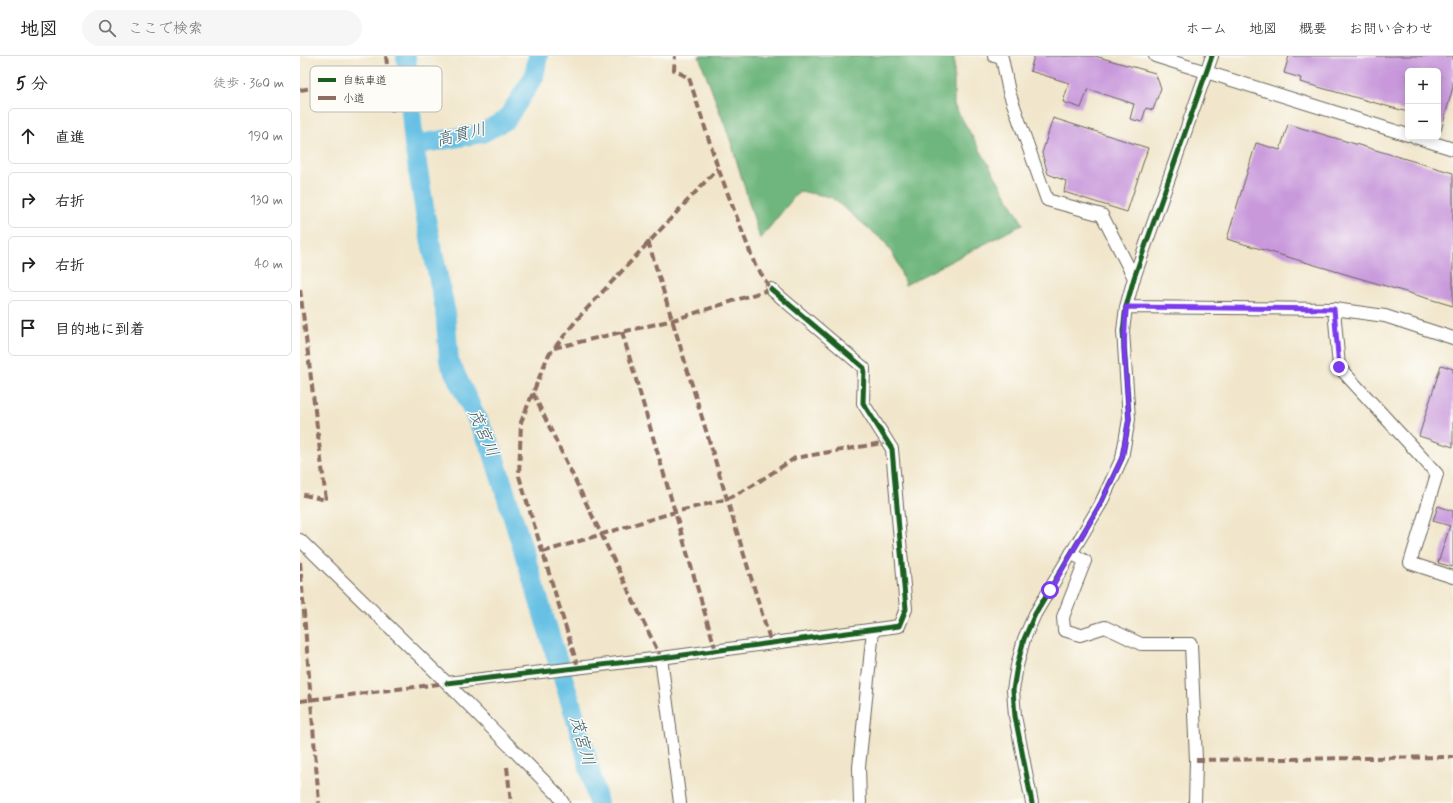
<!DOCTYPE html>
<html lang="ja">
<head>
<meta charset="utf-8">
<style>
  :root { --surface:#fff; --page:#f6f6f6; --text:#222; --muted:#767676; --line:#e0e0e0 }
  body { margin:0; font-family:Mynerve,"Klee One",sans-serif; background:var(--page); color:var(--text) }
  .controls { position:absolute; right:12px; top:12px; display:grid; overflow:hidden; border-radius:6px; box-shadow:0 2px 10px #0003 }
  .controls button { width:36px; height:36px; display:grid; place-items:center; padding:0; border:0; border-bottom:1px solid var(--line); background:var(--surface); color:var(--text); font:20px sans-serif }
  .stop { position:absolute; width:12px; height:12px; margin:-9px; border:3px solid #7c3aed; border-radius:50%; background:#fff }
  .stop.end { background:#7c3aed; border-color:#fff; box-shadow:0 1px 4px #0008 }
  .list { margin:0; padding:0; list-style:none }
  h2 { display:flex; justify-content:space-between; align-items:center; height:52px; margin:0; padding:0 16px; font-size:17px }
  h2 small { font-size:13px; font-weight:400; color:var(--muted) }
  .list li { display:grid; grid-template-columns:26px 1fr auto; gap:12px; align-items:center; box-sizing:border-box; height:56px; margin:0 8px 8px; padding:0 8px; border:1px solid var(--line); border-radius:6px }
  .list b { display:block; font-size:15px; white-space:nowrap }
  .list em { font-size:13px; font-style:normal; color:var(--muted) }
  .icon { flex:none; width:22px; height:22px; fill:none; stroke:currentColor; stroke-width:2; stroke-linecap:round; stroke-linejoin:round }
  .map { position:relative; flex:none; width:1153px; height:747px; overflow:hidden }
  header { display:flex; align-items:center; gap:24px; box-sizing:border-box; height:56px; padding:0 20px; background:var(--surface); border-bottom:1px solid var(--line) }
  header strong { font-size:19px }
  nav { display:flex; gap:22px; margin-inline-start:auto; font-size:14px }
  .search { width:280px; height:36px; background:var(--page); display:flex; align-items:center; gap:10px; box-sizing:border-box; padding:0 14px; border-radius:22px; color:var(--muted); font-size:15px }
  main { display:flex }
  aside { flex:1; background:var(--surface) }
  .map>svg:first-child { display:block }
</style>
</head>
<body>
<header>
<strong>地図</strong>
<div class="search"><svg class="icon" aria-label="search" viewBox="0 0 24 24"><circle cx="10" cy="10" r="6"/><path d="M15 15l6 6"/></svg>ここで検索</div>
<nav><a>ホーム</a><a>地図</a><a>概要</a><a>お問い合わせ</a></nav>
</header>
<main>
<aside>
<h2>5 分<small>徒歩 · 360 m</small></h2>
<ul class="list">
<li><svg class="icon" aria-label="ahead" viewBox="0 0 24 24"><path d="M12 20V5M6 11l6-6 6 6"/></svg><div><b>直進</b></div><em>190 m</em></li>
<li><svg class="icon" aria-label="right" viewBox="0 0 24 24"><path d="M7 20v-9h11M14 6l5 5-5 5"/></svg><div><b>右折</b></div><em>130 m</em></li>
<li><svg class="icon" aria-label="right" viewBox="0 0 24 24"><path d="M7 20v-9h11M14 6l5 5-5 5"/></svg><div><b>右折</b></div><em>40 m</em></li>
<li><svg class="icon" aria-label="arrive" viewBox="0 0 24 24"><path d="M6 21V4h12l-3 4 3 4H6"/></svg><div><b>目的地に到着</b></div></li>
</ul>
</aside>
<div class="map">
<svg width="1153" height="747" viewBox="0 0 1153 747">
  <rect width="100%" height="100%" fill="#fdfcf7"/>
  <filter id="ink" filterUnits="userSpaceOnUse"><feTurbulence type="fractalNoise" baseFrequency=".025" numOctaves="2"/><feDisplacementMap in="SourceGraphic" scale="8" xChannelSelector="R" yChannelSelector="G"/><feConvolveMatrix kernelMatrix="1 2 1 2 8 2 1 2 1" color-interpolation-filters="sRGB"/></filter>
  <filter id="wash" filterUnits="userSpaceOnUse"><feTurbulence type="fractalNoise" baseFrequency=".012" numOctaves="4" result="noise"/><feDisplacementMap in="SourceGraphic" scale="16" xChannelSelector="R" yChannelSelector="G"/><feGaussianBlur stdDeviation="0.9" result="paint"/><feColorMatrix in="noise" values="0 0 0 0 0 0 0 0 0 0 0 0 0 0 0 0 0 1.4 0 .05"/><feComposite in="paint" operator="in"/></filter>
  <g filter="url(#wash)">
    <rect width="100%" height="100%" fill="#f1e6cb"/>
    <path fill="#6eb67d" stroke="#45694c" d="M399 0H654V49L723 168 605 229 597 205 585 186 531 141 499 135 460 183 431 86Z"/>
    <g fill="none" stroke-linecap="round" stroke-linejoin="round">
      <path stroke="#67c1e4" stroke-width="20" d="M106 0 114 89 126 163 145 253 149 305 192 394 282 683 298 747
        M114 89 182 77 206 64 234 21 238 0"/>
    </g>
    <g id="blocks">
      <path fill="#c898db" d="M734 0H795L855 17 861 32 853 54 846 52 842 66 830 63 834 48 788 33 781 52 763 46 769 27 730 15Z
        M989 0H1153V31L1141 75 1138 74V15H1108V56L1000 26 1001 22 984 17Z
        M753 62 848 92 827 156 764 136 766 125 748 118 742 97Z
        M988 68 1153 117V250L927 183 956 87 980 94Z
        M1141 309 1153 313V391L1119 380Z
        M1138 450 1153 455V511L1138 507 1150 470 1133 465Z"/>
    </g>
  </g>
  <g filter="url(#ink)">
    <use href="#blocks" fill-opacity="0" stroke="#676359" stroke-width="1"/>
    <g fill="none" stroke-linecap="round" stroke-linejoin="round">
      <g stroke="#676359" stroke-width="14">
        <path id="minor" d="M694 0 702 2 709 36 747 144 802 159 834 222
          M855 0 1108 79
          M1115 81 1153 93
          M826 251 1034 253 1085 260 1153 282
          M1034 253 1039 311 1137 418 1110 507 1153 521
          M0 484 147 627 258 739 263 747
          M771 497 785 505 763 561 764 574 780 579 805 571 841 588H891L896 704 895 747
          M361 602 380 747
          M147 627 361 602 599 570 606 553 592 393 563 347 564 312 471 233
          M560 747 559 711 573 574
          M732 747 715 660 713 634 717 610 724 583 735 558 800 449 822 402 829 363 823 275 826 251 834 222 912 0"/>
      </g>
      <use href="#minor" stroke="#fff" stroke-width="12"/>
      <path stroke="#8d6e63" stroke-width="4" stroke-dasharray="8 4" stroke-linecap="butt" d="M86 0 93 58
        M0 34 88 21
        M348 185 471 587
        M0 233 26 444 0 438
        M322 276 416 595
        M254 292 373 264 471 233 455 209 418 112 389 22 374 14 375 0
        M233 337 361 602
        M243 496 375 456 427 443 452 430 495 402 588 386
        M0 506 19 747
        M278 611 219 420 221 366 248 300 280 260 418 112
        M0 645 147 627
        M896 704 1153 701
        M207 711 211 747"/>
      <g stroke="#fdfcf7" stroke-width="8">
        <path id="cycleway" d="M147 627 361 602 599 570 606 553 592 393 563 347 564 312 471 233
          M732 747 715 660 713 634 717 610 724 583 735 558 800 449 822 402 829 363 823 275 826 251 834 222 912 0"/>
      </g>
      <use href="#cycleway" stroke="#1b5e20" stroke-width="5"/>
    </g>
  </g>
  <g fill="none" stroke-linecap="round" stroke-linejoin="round" filter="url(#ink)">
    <path stroke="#7c3aed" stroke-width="5" d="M750 534 800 449 822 402 829 363 824 292 826 251 1034 253 1039 311"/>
  </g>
  <g text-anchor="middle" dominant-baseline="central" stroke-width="3" stroke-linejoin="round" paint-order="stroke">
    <g font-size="17" font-style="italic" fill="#3a5e6c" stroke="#fdfcf7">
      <text transform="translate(161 79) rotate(-14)">高貫川</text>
      <text transform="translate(183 377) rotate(66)">茂宮川</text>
      <text transform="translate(282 685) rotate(74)">茂宮川</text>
    </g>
  </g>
  <rect x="10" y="10" width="132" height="46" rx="6" fill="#fdfcf7" stroke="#bab9b5" stroke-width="1"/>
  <rect x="18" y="22" width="18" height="4" fill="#1b5e20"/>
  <rect x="18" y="40" width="18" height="4" fill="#8d6e63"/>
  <g font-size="11" fill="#1c1c1c">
    <text x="43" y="28">自転車道</text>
    <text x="43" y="46">小道</text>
  </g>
</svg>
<div class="controls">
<button>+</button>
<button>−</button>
</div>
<div class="stop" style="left:750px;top:534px"></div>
<div class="stop end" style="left:1039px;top:311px"></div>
</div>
</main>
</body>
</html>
